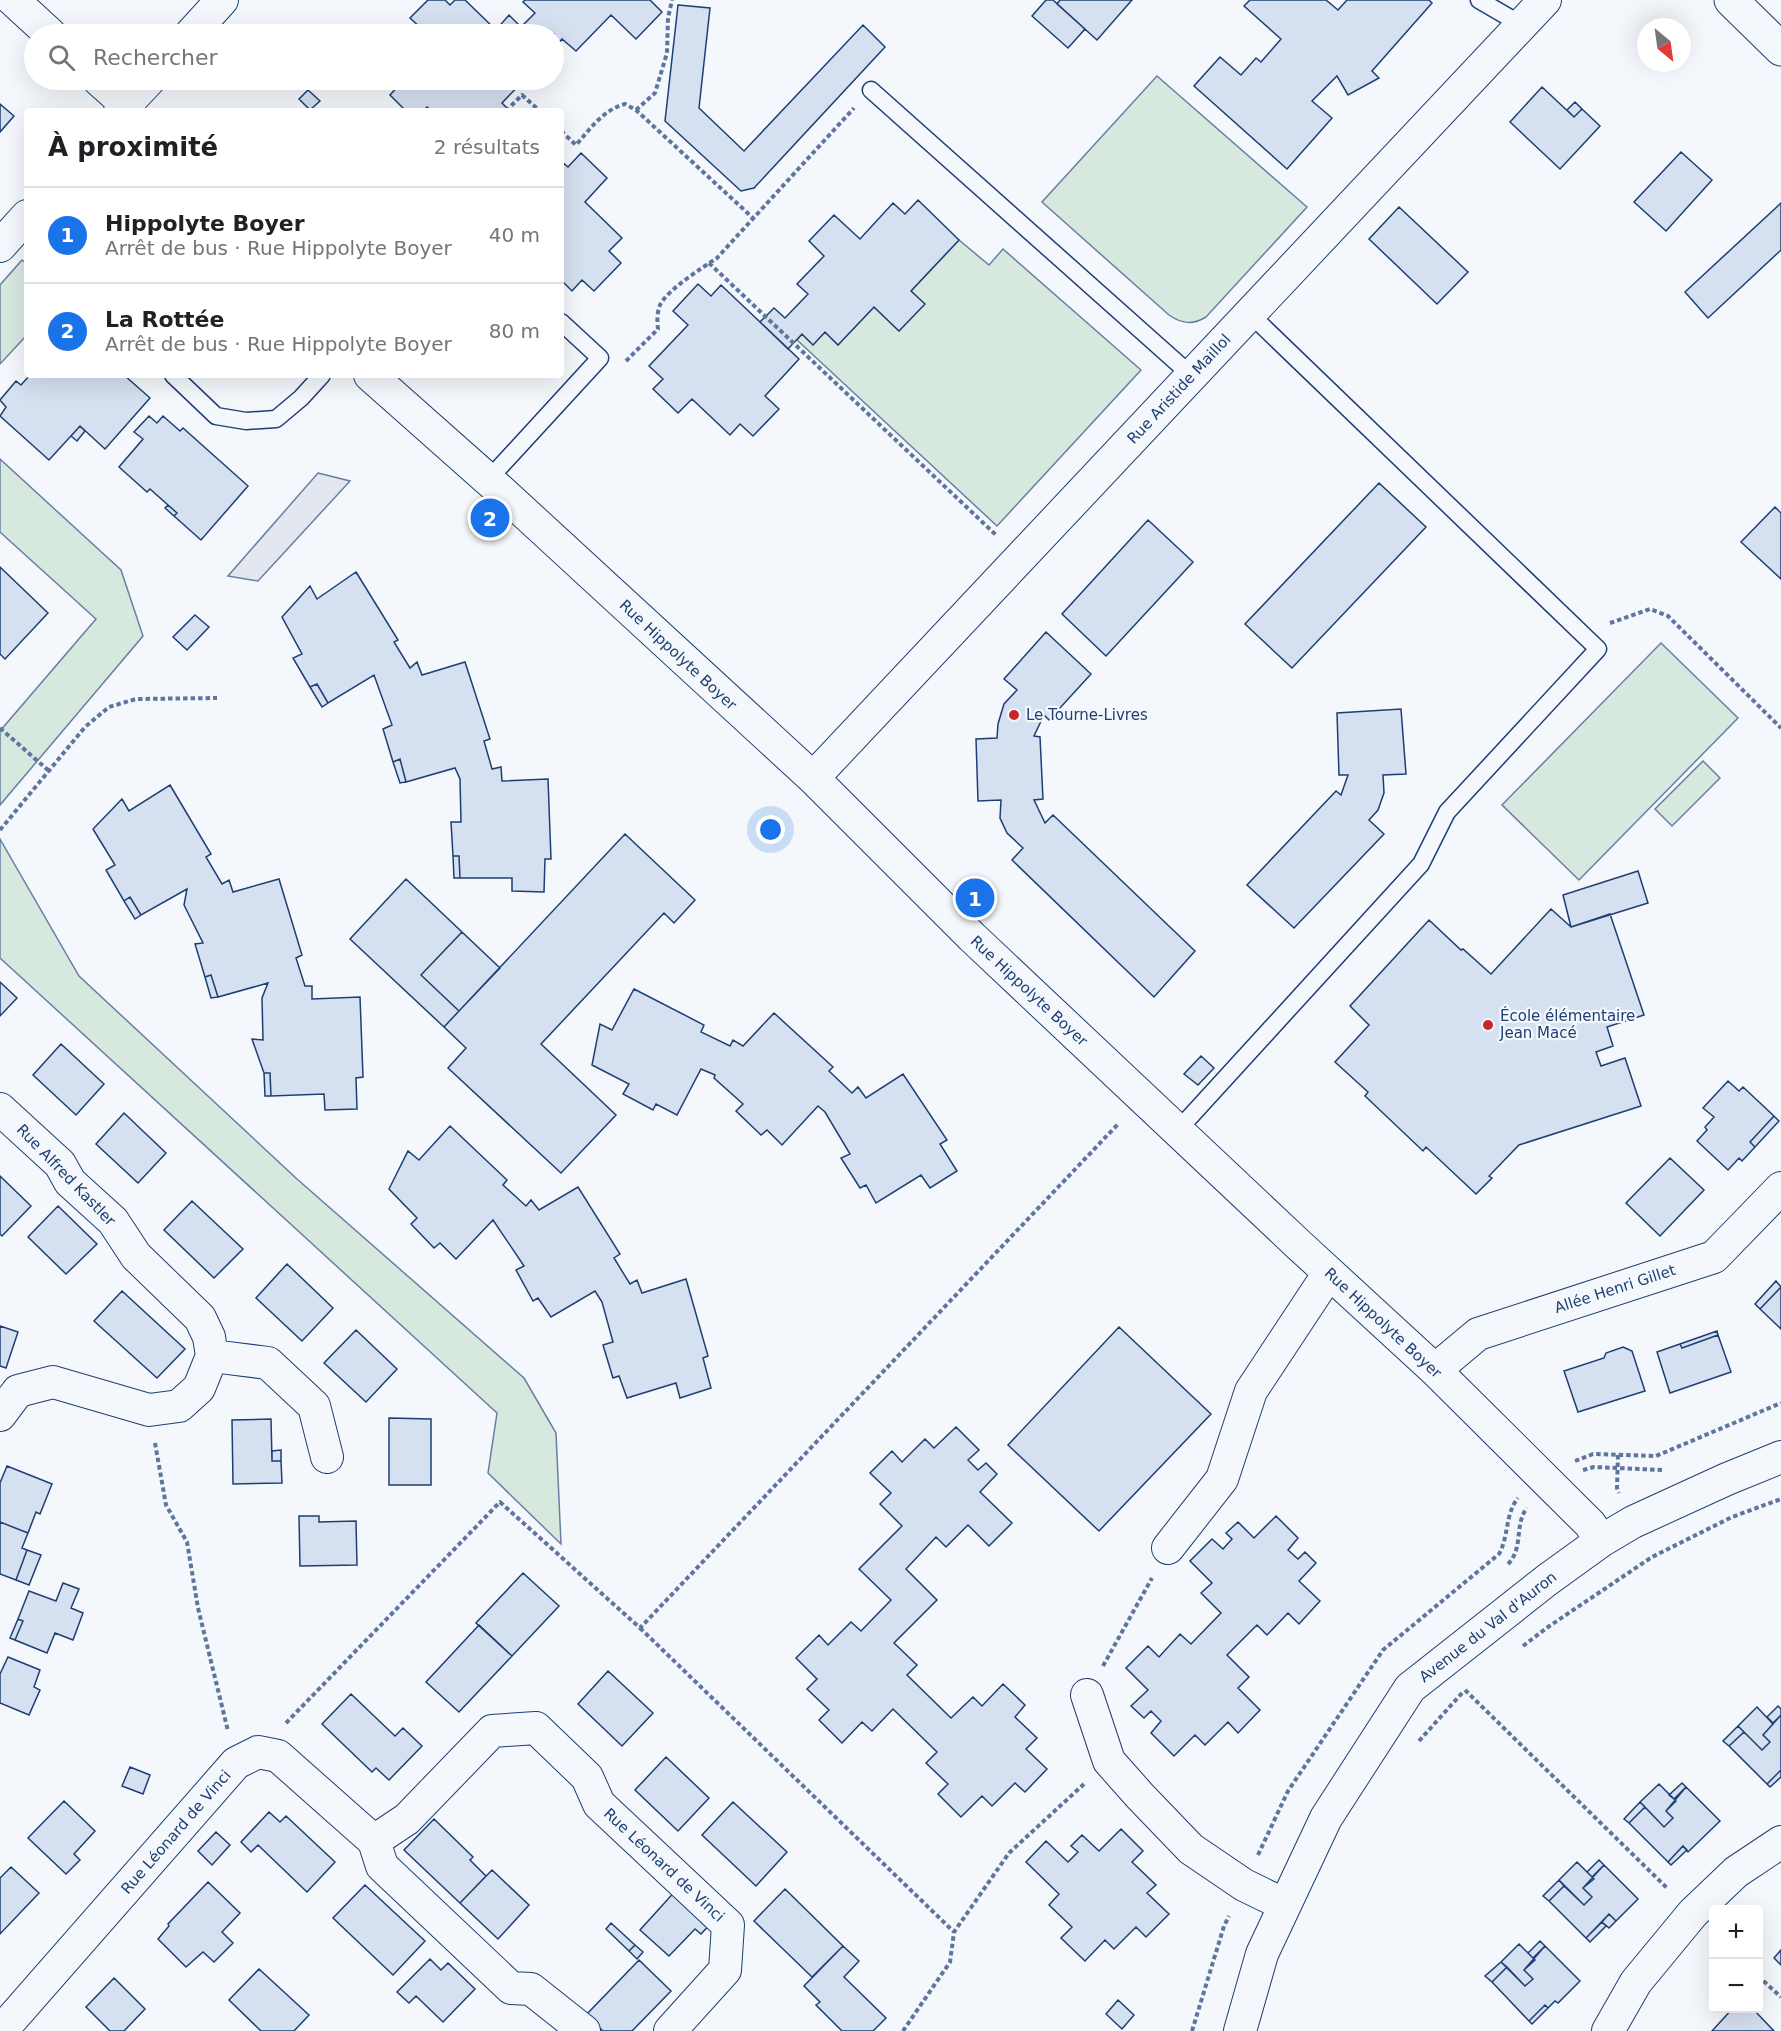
<!DOCTYPE html>
<html lang="fr">
<head>
<meta charset="utf-8">
<style>
  :root { --surface:#fff; --page:#f6f6f6; --text:#202124; --muted:#757577; --line:#e0e0e0; --accent:#1a73e8 }
  body { margin:0; font-family:"DejaVu Sans",sans-serif; background:var(--page); color:var(--text) }
  .controls { position:absolute; right:18px; bottom:18px; display:grid; overflow:hidden; border-radius:6px; box-shadow:0 6px 24px #0002 }
  .controls button { width:54px; height:54px; display:grid; place-items:center; padding:0; border:0; border-bottom:2px solid var(--line); background:var(--surface); color:var(--text); font:30px sans-serif }
  .compass { position:absolute; left:1637px; top:18px; width:54px; height:54px; border-radius:50%; background:var(--surface); box-shadow:0 6px 24px #0002; rotate:151deg }
  .you { position:absolute; left:771px; top:830px; width:21px; height:21px; margin:-15px; border:4px solid #fff; border-radius:50%; background:#1a73e8; box-shadow:0 0 0 9px #1a73e833 }
  .badge { display:grid; place-items:center; width:39px; height:39px; border-radius:50%; background:var(--accent); color:#fff; font-size:20px; font-weight:700 }
  .pin { position:absolute; translate:-50% -50%; border:3px solid #fff; box-shadow:0 2px 6px #0006 }
  .list { margin:0; padding:0; list-style:none }
  h2 { display:flex; justify-content:space-between; align-items:center; height:78px; margin:0; padding:0 24px; font-size:26px }
  h2 small { font-size:20px; font-weight:400; color:var(--muted) }
  .list li { display:grid; grid-template-columns:39px 1fr auto; gap:18px; align-items:center; box-sizing:border-box; height:96px; padding:0 24px; border-top:2px solid var(--line) }
  .list b { display:block; font-size:22px; white-space:nowrap }
  .list p { margin:0; font-size:20px; white-space:nowrap; color:var(--muted) }
  .list em { font-size:20px; font-style:normal; color:var(--muted) }
  .icon { flex:none; width:33px; height:33px; fill:none; stroke:currentColor; stroke-width:2; stroke-linecap:round; stroke-linejoin:round }
  .map { position:relative; flex:none; width:1781px; height:2031px; overflow:hidden }
  .search { position:absolute; background:var(--surface); box-shadow:0 6px 24px #0002; left:24px; top:24px; width:540px; height:66px; display:flex; align-items:center; gap:15px; box-sizing:border-box; padding:0 21px; border-radius:33px; color:var(--muted); font-size:22px }
  .panel { position:absolute; background:var(--surface); box-shadow:0 6px 24px #0002; left:24px; top:108px; width:540px; height:270px; border-radius:6px }
  .map>svg:first-child { display:block }
</style>
</head>
<body>
<div class="map">
<svg width="1781" height="2031" viewBox="0 0 1781 2031">
  <rect width="100%" height="100%" fill="#f4f7fb"/>
  <path fill="#d7e8df" stroke="#687fa3" stroke-width="1.5" d="M1157 76 1307 207 1206 317C1193 325 1182 324 1169 315L1042 202Z
    M959 240 989 265 1003 249 1141 370 997 526 797 340 802 334 813 345 825 332 838 345 874 307 899 331 924 304 911 291Z
    M22 260 27 264V335L0 364V285Z
    M0 459 121 570 143 636 0 805V731L96 619 0 532Z
    M1661 643 1738 718 1579 880 1502 805Z
    M1703 761 1720 778 1672 826 1655 809Z
    M0 839 79 976 297 1179 524 1378 556 1433 561 1544 488 1473 497 1413 0 958Z"/>
  <path fill="#e3e8f0" stroke="#687fa3" stroke-width="1.5" d="M318 473 350 481 258 581 228 576Z"/>
  <path fill="#d5e0f0" stroke="#1d3f73" stroke-width="1.5" d="M428 0H445L450 5 455 0H465L496 30 509 15 521 27 535 13 523 2 525 0H650L662 12 636 39 611 15 576 51 562 39 554 48V34H420L424 31 410 18Z
    M1053 0 1085 29 1068 48 1032 16 1046 0Z
    M1060 0H1132L1097 40 1057 4Z
    M1250 0H1326L1338 10 1347 0H1429L1432 3 1372 71 1379 78 1348 95 1337 76 1312 101 1332 118 1287 169 1194 86 1220 57 1241 75 1256 58 1261 62 1281 39 1244 6Z
    M678 5 710 8 699 108 744 151 863 25 885 47 754 188 741 191 665 121Z
    M397 80H524L502 103 510 111H432L427 107 423 111H406L390 95 401 83Z
    M1542 87 1574 117 1582 109 1600 126 1560 169 1510 122Z
    M308 90 320 101 310 110 299 99Z
    M1575 102 1582 109 1574 117 1567 110Z
    M0 104 14 116 0 132Z
    M1681 152 1712 180 1666 231 1634 202Z
    M581 153 607 178 585 202 622 238 609 251 621 263 594 291 582 280 572 291 561 280V161L568 167Z
    M918 200 959 240 911 291 925 304 899 331 874 307 838 345 825 332 813 345 802 334 788 349 760 322 774 308 785 318 808 294 797 284 824 256 809 241 834 215 860 239 893 203 905 214Z
    M1781 203V250L1708 318 1685 292Z
    M1399 207 1468 272 1437 304 1369 239Z
    M698 284 711 296 721 285 799 359 765 396 779 409 753 436 740 424 730 435 692 399 678 413 653 389 663 379 649 366 688 325 673 311Z
    M30 375H124L150 398 105 449 80 426 49 460 0 416 6 407 0 400 16 381 21 385Z
    M149 416 157 423 163 416 180 431 183 428 248 486 201 540 174 516 177 513 150 489 147 492 119 467 143 439 134 432Z
    M80 426 85 431 77 441 71 436Z
    M1379 483 1426 527 1292 668 1245 624Z
    M168 505 177 513 174 516 165 508Z
    M1775 507 1781 513V579L1741 542Z
    M1148 520 1193 562 1106 656 1062 614Z
    M0 567 48 613 5 659 0 654Z
    M356 572 398 640 394 642 410 668 417 662 422 675 465 662 490 739 484 741 492 769 501 767 502 781 548 779 551 859H545L544 892 512 891V878H460L459 856H453L451 822H461L460 779 455 768 406 782 400 759 393 762 383 729 392 725 374 675 328 703 317 684 310 687 293 658 302 654 282 617 310 586 317 599Z
    M195 615 209 627 187 650 173 637Z
    M1046 632 1091 674 1049 720 1044 715 1034 736 1040 737 1043 799 1034 800 1045 823 1053 815 1195 951 1154 997 1012 860 1023 848 1007 833 1000 818 1001 800 978 801 976 739 997 738 998 724 1004 704 1017 690 1004 679Z
    M317 684 328 703 322 707 310 687Z
    M1401 709 1406 774 1383 775 1384 793 1378 810 1369 820 1384 834 1294 928 1247 885 1336 791 1341 795 1348 775H1339L1337 713Z
    M400 759 406 782 400 783 393 762Z
    M170 785 211 854 206 857 222 884 229 880 233 892 279 879 302 955 296 958 305 986H312V999L360 997 363 1077 356 1078 357 1109 325 1110 324 1094 271 1096 270 1073H264L252 1039 263 1040 262 998 268 983 218 997 211 975 205 977 195 944 203 943 184 905 187 889 141 915 130 897 124 901 106 870 115 865 93 829 122 799 129 811Z
    M625 834 695 900 674 923 664 913 541 1044 616 1115 561 1173 448 1068 466 1048 444 1027Z
    M453 856H459L460 878H454Z
    M1638 871 1648 903 1571 927 1563 895Z
    M406 879 462 932 421 975 459 1011 444 1027 350 939Z
    M130 897 141 915 135 919 124 901Z
    M1551 909 1571 927 1610 914 1644 1015 1607 1027 1613 1046 1596 1052 1601 1066 1625 1058 1641 1106 1519 1145 1489 1176 1492 1178 1476 1194 1426 1147 1423 1151 1365 1096 1368 1092 1335 1062 1369 1025 1350 1006 1429 920 1461 950 1463 949 1491 974Z
    M462 932 500 968 459 1011 421 975Z
    M211 975 218 997 211 998 205 977Z
    M0 982 17 998 0 1016Z
    M634 989 704 1025 701 1032 730 1046 733 1040 743 1046 774 1013 833 1067 829 1071 852 1093 858 1087 866 1098 903 1074 947 1140 940 1144 957 1171 930 1188 921 1175 876 1203 866 1185 860 1188 841 1158 850 1154 825 1112 818 1106 782 1145 767 1130 761 1135 736 1111 743 1104 714 1078 715 1075 701 1069 677 1115 656 1104 653 1110 623 1094 629 1084 592 1065 600 1024 612 1030Z
    M61 1044 104 1084 76 1115 33 1075Z
    M1201 1056 1214 1068 1198 1085 1184 1074Z
    M264 1073H270L271 1096H265Z
    M1728 1081 1739 1091 1743 1087 1774 1116 1750 1142 1755 1147 1742 1161 1739 1158 1728 1170 1697 1141 1707 1130 1705 1127 1714 1117 1703 1108Z
    M124 1113 166 1153 138 1183 96 1144Z
    M1774 1116 1779 1121 1755 1147 1750 1142Z
    M450 1126 507 1180 503 1185 526 1206 531 1200 539 1210 578 1187 620 1254 614 1258 630 1284 637 1280 642 1293 686 1279 708 1356 703 1358 711 1388 680 1398 676 1383 627 1398 619 1376 613 1378 603 1345 613 1342 602 1302 595 1291 551 1317 538 1298 533 1301 516 1270 524 1266 493 1220 456 1259 440 1243 434 1248 411 1224 417 1218 389 1189 408 1151 419 1160Z
    M1670 1158 1704 1190 1660 1236 1626 1203Z
    M0 1176 31 1206 2 1236 0 1234Z
    M192 1201 243 1249 214 1278 164 1230Z
    M58 1206 97 1244 66 1274 28 1237Z
    M287 1264 333 1308 302 1341 256 1298Z
    M1776 1281 1781 1287 1760 1309 1755 1304Z
    M1781 1287V1329L1760 1309Z
    M122 1291 185 1349 157 1378 94 1321Z
    M0 1326 18 1332 6 1368 0 1366Z
    M1119 1327 1211 1414 1099 1531 1008 1445Z
    M356 1330 397 1369 366 1402 324 1363Z
    M1717 1331 1718 1335 1682 1348 1680 1344Z
    M1718 1335 1731 1372 1670 1393 1657 1352 1680 1344 1682 1348Z
    M1623 1347 1632 1351 1645 1391 1578 1412 1564 1371 1604 1358 1606 1353Z
    M389 1418 431 1419V1485H389Z
    M271 1419 272 1461H281L282 1483 233 1484 232 1420Z
    M956 1427 979 1450 968 1460 978 1470 986 1463 997 1474 980 1492 1012 1523 989 1546 968 1525 946 1547 936 1537 906 1569 937 1600 894 1643 917 1665 907 1675 951 1718 973 1697 982 1706 1003 1684 1025 1705 1015 1717 1037 1738 1026 1749 1047 1769 1025 1792 1015 1783 992 1806 982 1796 961 1817 938 1794 948 1784 926 1763 937 1752 893 1709 872 1731 862 1722 842 1743 819 1720 829 1710 807 1689 817 1679 796 1658 819 1635 828 1645 851 1622 861 1631 891 1600 859 1569 902 1526 880 1504 891 1493 870 1473 892 1451 902 1462 925 1439 934 1448Z
    M281 1450V1461H272V1451Z
    M7 1466 52 1484 40 1514 36 1512 28 1533 0 1522V1483Z
    M299 1516H319V1522L356 1521 357 1565 300 1566Z
    M1276 1516 1298 1538 1288 1550 1298 1559 1305 1552 1316 1563 1299 1581 1320 1601 1299 1624 1288 1613 1267 1635 1257 1625 1227 1655 1249 1677 1238 1688 1260 1710 1238 1733 1228 1722 1205 1745 1195 1735 1174 1756 1151 1733 1161 1721 1151 1711 1144 1718 1131 1706 1148 1690 1126 1668 1148 1646 1159 1657 1180 1634 1191 1644 1221 1613 1201 1593 1212 1583 1190 1561 1212 1539 1223 1549 1232 1539 1226 1533 1238 1522 1254 1538Z
    M0 1522 28 1533 22 1548 27 1550 16 1580 0 1574Z
    M27 1550 41 1555 29 1585 16 1580Z
    M523 1573 559 1606 512 1656 476 1623Z
    M63 1583 79 1589 71 1608 83 1613 73 1640 55 1633 47 1653 15 1640 23 1621 18 1619 29 1591 56 1601Z
    M18 1619 23 1621 15 1640 10 1638Z
    M479 1625 512 1656 459 1712 426 1682Z
    M8 1657 40 1670 34 1687 40 1690 29 1715 0 1703V1674Z
    M608 1671 653 1713 622 1746 578 1704Z
    M351 1694 395 1736 403 1728 422 1746 389 1780 376 1768 372 1772 322 1724Z
    M1778 1706 1781 1709V1715L1773 1723 1767 1717Z
    M1757 1707 1773 1724 1763 1735 1770 1742 1762 1750 1738 1726Z
    M1781 1715V1770L1767 1784 1729 1746 1744 1732 1762 1750 1770 1742 1763 1735Z
    M1738 1726 1744 1732 1729 1746 1723 1741Z
    M666 1757 709 1798 678 1831 635 1790Z
    M130 1767 150 1775 143 1794 122 1786Z
    M1781 1770V1777L1770 1787 1767 1784Z
    M1682 1783 1686 1787 1674 1799 1669 1795Z
    M1659 1784 1676 1801 1666 1811 1673 1818 1664 1827 1640 1802Z
    M1686 1787 1720 1821 1688 1852 1683 1846 1668 1862 1629 1823 1645 1807 1664 1827 1673 1818 1666 1811Z
    M64 1801 95 1831 74 1854 80 1860 66 1874 28 1838Z
    M733 1802 787 1852 756 1886 702 1835Z
    M1640 1802 1645 1807 1629 1823 1624 1819Z
    M269 1812 280 1822 286 1816 335 1862 307 1892 258 1845 251 1852 241 1842Z
    M434 1819 473 1857 470 1860 486 1876 460 1903 404 1850Z
    M1121 1829 1143 1851 1132 1862 1156 1885 1147 1893 1169 1914 1146 1937 1136 1927 1114 1949 1105 1940 1085 1961 1061 1938 1072 1927 1049 1905 1059 1894 1026 1862 1046 1841 1068 1862 1078 1852 1071 1846 1082 1835 1099 1851Z
    M216 1832 230 1845 212 1865 198 1851Z
    M1683 1846 1687 1850 1671 1865 1668 1862Z
    M1599 1860 1604 1865 1592 1877 1587 1872Z
    M1577 1862 1594 1879 1583 1888 1592 1897 1584 1905 1559 1880Z
    M1604 1865 1638 1899 1616 1921 1609 1914 1586 1938 1549 1901 1564 1886 1584 1905 1592 1897 1583 1888Z
    M11 1867 39 1893 0 1934V1878Z
    M492 1870 529 1905 498 1939 460 1903Z
    M1559 1880 1564 1886 1549 1901 1543 1896Z
    M208 1882 240 1913 222 1932 233 1943 214 1962 203 1952 186 1967 158 1939 169 1926 168 1924Z
    M365 1885 425 1941 393 1975 333 1918Z
    M678 1888 714 1920 701 1934 695 1929 669 1956 640 1930Z
    M785 1889 843 1946 812 1977 754 1921Z
    M1609 1914 1616 1921 1609 1928 1602 1922Z
    M1602 1922 1606 1926 1590 1942 1586 1938Z
    M611 1923 635 1945 629 1951 606 1929Z
    M1540 1941 1545 1946 1533 1958 1528 1953Z
    M1519 1944 1535 1960 1524 1970 1533 1979 1525 1986 1501 1962Z
    M635 1945 643 1952 637 1959 629 1951Z
    M843 1946 859 1961 844 1977 886 2018 873 2031H842L816 2005 820 2002 804 1986Z
    M1545 1946 1580 1981 1558 2003 1555 2001 1548 2008 1545 2005 1529 2021 1492 1982 1507 1967 1525 1986 1533 1979 1524 1970Z
    M1781 1950V1965L1774 1958Z
    M430 1959 441 1970 448 1963 475 1989 443 2022 416 1996 409 2003 397 1992Z
    M639 1960 671 1991 632 2031H603L586 2015Z
    M1501 1962 1507 1967 1492 1982 1485 1976Z
    M259 1969 309 2015 294 2031H261L229 2000Z
    M114 1978 145 2009 124 2031H110L86 2007Z
    M1118 2000 1134 2015 1122 2029 1106 2014Z
    M1545 2005 1548 2008 1532 2024 1529 2021Z
    M1733 2008H1752L1774 2031H1712Z"/>
  <g fill="none" stroke-linecap="round" stroke-linejoin="round">
    <g stroke="#1d3f73" stroke-width="19">
      <path id="lane" d="M1479 0 1522 25
        M871 90 1192 376
        M173 375 216 416 246 421 276 419 301 398 322 375
        M488 480 600 358 561 322
        M1178 1130 1421 864 1447 812 1598 649 1250 314"/>
    </g>
    <g stroke="#1d3f73" stroke-width="34">
      <path id="street" d="M13 0 50 34
        M191 34 222 0
        M99 80 126 104
        M120 111 149 80
        M0 246 27 216
        M370 375 502 492 813 778 972 937 1299 1245 1435 1370 1590 1524 1601 1541
        M813 778 1545 0
        M0 1109 60 1164 70 1182 113 1221 136 1256 200 1318 209 1337 212 1356 199 1388 179 1406 149 1410 53 1382 18 1391 0 1415
        M212 1356 268 1363 314 1406 327 1457
        M1435 1370 1478 1334 1714 1257 1781 1188
        M1168 1548 1222 1479 1251 1391 1329 1273
        M1087 1695 1109 1761 1140 1796 1191 1849 1244 1885 1285 1905
        M374 1841 407 1819 492 1731 536 1728 587 1777 599 1804 728 1925 725 1970 670 2031
        M2 2030 236 1763 258 1752 278 1756 374 1841 382 1866 511 1988 531 1989 584 2031
        M1240 2031 1262 1954 1326 1818 1410 1688 1547 1580 1601 1541 1633 1522 1727 1479 1781 1457
        M1608 2031 1636 1982 1693 1913 1736 1872 1781 1842"/>
    </g>
    <g stroke="#1d3f73" stroke-width="35">
      <path id="secondary" d="M1731 0 1781 49"/>
    </g>
    <path stroke="#5e769c" stroke-width="4" stroke-dasharray="4.5 3" stroke-linecap="butt" d="M636 110 655 93 667 53 668 18 672 0
      M506 111 522 95 540 111
      M561 131 576 145C591 128 603 110 625 104L636 110 753 218
      M709 263 996 535
      M626 361 658 329C657 322 657 312 660 305 667 290 702 268 717 258L854 108
      M1610 623 1650 609 1668 616 1781 728
      M0 728 49 771
      M0 830 85 727 109 707 136 699 217 698
      M155 1443 166 1505 187 1542 198 1608 228 1731
      M1618 1455 1617 1488 1619 1493
      M1575 1461 1593 1454 1656 1456 1781 1403
      M1583 1470 1594 1467 1662 1470
      M1508 1564C1524 1548 1514 1524 1527 1508
      M640 1628 954 1932
      M1523 1646 1548 1627 1652 1557 1732 1517 1781 1499
      M1103 1666 1152 1578
      M1465 1690 1668 1889
      M286 1723 500 1502 640 1628 1119 1123
      M1419 1741 1462 1693
      M1258 1855 1288 1791 1383 1650 1499 1554C1509 1536 1505 1514 1518 1498
      M1758 1976 1781 1997
      M903 2031 950 1962 954 1932 1009 1853 1084 1784
      M1192 2031 1224 1926 1229 1916"/>
    <use href="#lane" stroke="#f4f7fb" stroke-width="16"/>
    <use href="#street" stroke="#f4f7fb" stroke-width="32"/>
    <use href="#secondary" stroke="#f4f7fb" stroke-width="33"/>
  </g>
  <g fill="#c62828" stroke="#f4f7fb" stroke-width="2">
    <circle cx="1014" cy="715" r="6"/>
    <circle cx="1488" cy="1025" r="6"/>
  </g>
  <g text-anchor="middle" dominant-baseline="central" stroke-width="4.5" stroke-linejoin="round" paint-order="stroke">
    <g font-size="15" fill="#1d3f73" stroke="#f4f7fb">
      <text transform="translate(1179 389) rotate(-47)">Rue Aristide Maillol</text>
      <text transform="translate(678 655) rotate(43)">Rue Hippolyte Boyer</text>
      <text transform="translate(1029 991) rotate(43)">Rue Hippolyte Boyer</text>
      <text transform="translate(66 1175) rotate(46)">Rue Alfred Kastler</text>
      <text transform="translate(1615 1289) rotate(-18)">Allée Henri Gillet</text>
      <text transform="translate(1383 1323) rotate(43)">Rue Hippolyte Boyer</text>
      <text transform="translate(1488 1627) rotate(-38)">Avenue du Val d'Auron</text>
      <text transform="translate(176 1832) rotate(-49)">Rue Léonard de Vinci</text>
      <text transform="translate(664 1865) rotate(43)">Rue Léonard de Vinci</text>
    </g>
    <g font-size="15" fill="#1d3f73" stroke="#f4f7fb" text-anchor="start">
      <text x="1026" y="715">Le Tourne-Livres</text>
      <text x="1500" y="1016">École élémentaire<tspan x="1500" dy="17">Jean Macé</tspan></text>
    </g>
  </g>
</svg>
<div class="controls">
<button>+</button>
<button>−</button>
</div>
<svg class="compass" viewBox="-18 -18 36 36"><path d="M0-13l5 13h-10z" fill="#e53935"/><path d="M0 13l5-13h-10z" fill="#757577"/></svg>
<div class="you"></div>
<div class="pin badge" style="left:975px;top:898px">1</div>
<div class="pin badge" style="left:490px;top:518px">2</div>
<div class="search"><svg class="icon" aria-label="search" viewBox="0 0 24 24"><circle cx="10" cy="10" r="6"/><path d="M15 15l6 6"/></svg>Rechercher</div>
<section class="panel">
<h2>À proximité<small>2 résultats</small></h2>
<ul class="list">
<li><span class="badge">1</span><div><b>Hippolyte Boyer</b><p>Arrêt de bus · Rue Hippolyte Boyer</p></div><em>40 m</em></li>
<li><span class="badge">2</span><div><b>La Rottée</b><p>Arrêt de bus · Rue Hippolyte Boyer</p></div><em>80 m</em></li>
</ul>
</section>
</div>
</body>
</html>
